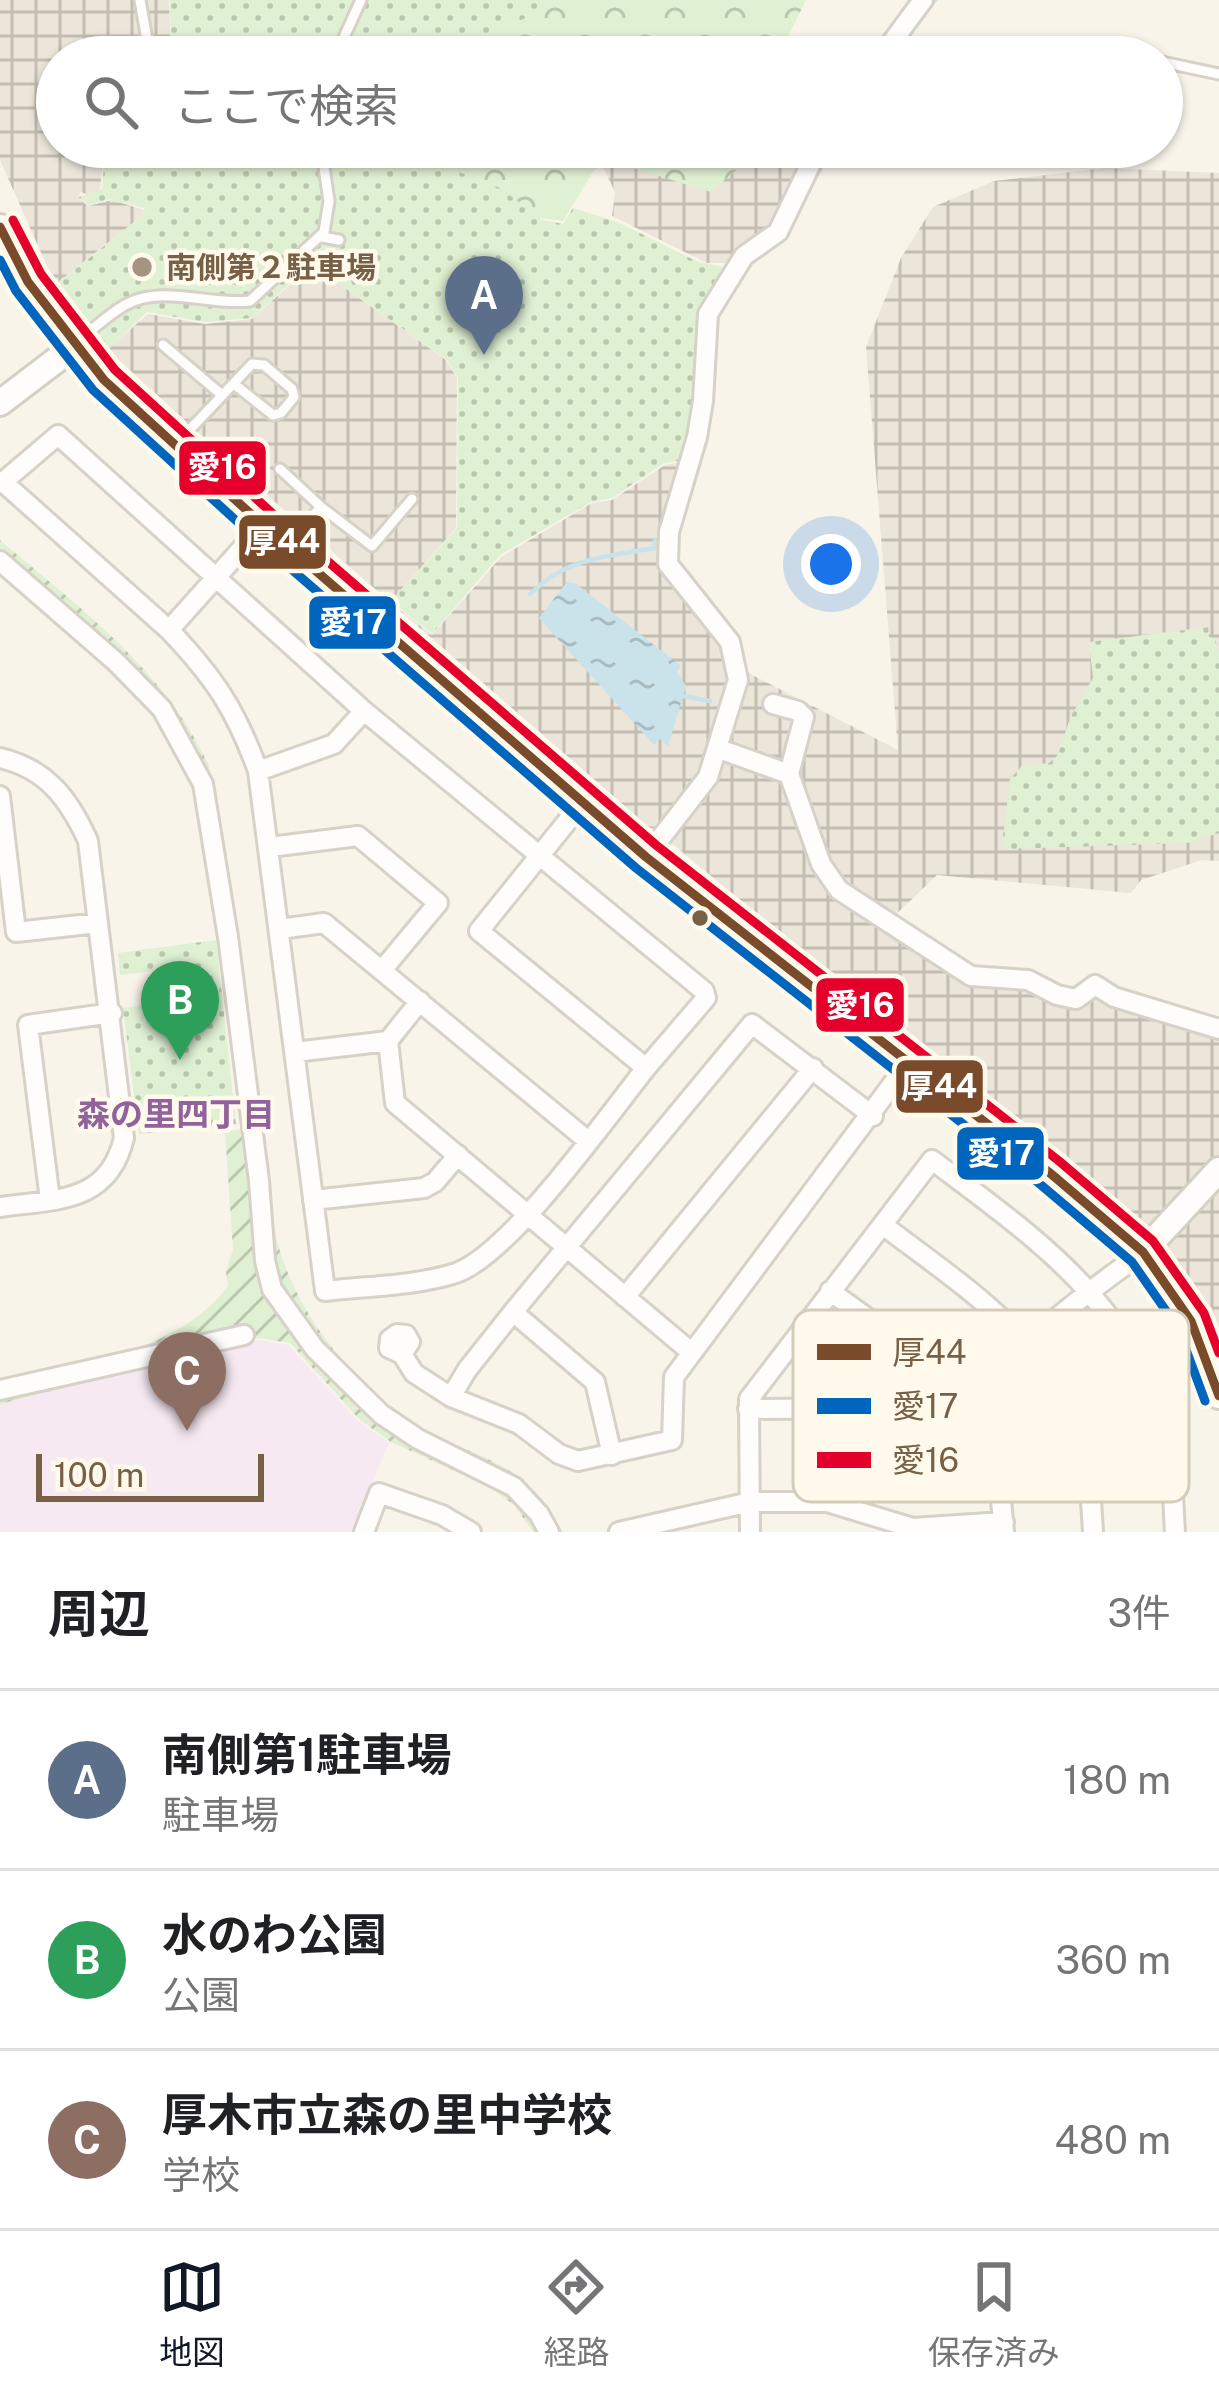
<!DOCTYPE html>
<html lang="ja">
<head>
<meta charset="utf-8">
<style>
  :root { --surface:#fff; --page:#f2f2f2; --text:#202124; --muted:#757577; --line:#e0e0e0; --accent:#111827 }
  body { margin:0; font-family:"Public Sans","Noto Sans JP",sans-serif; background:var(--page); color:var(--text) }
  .scale { position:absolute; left:36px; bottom:30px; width:228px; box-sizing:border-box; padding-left:12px; border:6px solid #786047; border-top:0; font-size:33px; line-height:42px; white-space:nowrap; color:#786047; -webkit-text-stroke:9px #fffaeb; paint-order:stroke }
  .you { position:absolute; left:831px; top:564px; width:42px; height:42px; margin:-30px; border:9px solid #fff; border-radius:50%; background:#1a73e8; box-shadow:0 0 0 18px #1a73e833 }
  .badge { display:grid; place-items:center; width:78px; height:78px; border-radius:50%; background:var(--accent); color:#fff; font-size:39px; font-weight:700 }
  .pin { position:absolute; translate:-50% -99px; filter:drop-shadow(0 3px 6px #0008) }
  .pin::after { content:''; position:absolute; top:63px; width:42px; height:36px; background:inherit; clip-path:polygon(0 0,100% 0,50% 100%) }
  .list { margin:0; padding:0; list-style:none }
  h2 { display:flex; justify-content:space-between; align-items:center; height:156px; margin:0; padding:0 48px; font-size:51px }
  h2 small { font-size:39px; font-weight:400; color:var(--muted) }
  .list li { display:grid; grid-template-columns:78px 1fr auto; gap:36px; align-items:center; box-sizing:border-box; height:180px; padding:0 48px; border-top:3px solid var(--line) }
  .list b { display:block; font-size:45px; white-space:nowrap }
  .list p { margin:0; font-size:39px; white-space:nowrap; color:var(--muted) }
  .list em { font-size:39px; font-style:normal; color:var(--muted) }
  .icon { flex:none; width:66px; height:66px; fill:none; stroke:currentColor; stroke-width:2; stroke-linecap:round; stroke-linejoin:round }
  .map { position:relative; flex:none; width:1219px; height:1532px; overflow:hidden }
  .search { position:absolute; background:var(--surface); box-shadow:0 3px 9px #0004; left:36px; right:36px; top:36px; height:132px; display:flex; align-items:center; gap:30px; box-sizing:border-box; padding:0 42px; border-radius:66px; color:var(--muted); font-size:45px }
  .sheet { height:696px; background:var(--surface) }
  nav { display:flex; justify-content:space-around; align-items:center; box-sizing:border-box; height:168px; border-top:3px solid var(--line); background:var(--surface); font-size:33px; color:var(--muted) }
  nav a { display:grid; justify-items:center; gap:6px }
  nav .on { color:var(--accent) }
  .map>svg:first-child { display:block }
</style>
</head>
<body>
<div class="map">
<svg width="1219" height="1532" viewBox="0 0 1219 1532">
  <defs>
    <pattern id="industrial-grid" width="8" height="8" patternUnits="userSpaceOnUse" patternTransform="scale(3)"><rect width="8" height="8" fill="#ebe5da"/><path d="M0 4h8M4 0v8" fill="none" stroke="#c3bdb3"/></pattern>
    <pattern id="forest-crowns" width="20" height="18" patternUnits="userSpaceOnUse" patternTransform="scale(3)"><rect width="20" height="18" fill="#dff0d3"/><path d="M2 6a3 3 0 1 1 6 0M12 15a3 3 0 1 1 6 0" fill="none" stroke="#bac6ad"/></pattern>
    <pattern id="park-dots" width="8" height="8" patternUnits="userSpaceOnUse" patternTransform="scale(3)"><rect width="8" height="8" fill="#dff0d3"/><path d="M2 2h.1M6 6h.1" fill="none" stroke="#bac6ad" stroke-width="1.8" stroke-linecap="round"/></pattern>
    <pattern id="garden-furrows" width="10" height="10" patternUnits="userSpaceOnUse" patternTransform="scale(3)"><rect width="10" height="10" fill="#dff0d3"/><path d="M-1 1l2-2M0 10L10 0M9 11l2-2" fill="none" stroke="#bac6ad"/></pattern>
    <pattern id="water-ripples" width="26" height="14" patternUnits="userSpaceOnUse" patternTransform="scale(3)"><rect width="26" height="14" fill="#cae2e9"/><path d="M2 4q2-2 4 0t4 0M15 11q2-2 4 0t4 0" fill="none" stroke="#a9bbbf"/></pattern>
  </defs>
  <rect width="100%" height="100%" fill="#f8f4e9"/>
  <path fill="url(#industrial-grid)" d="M0 0H169L171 57H57V147H104L100 191 88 195 81 192 77 197 88 206 112 200 144 210 143 215 57 283 108 349 148 314 205 324 252 319 294 281H307L317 268 446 360 457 378 456 528 390 602 432 635 501 557 592 503 612 500 665 465 683 462 660 535 659 562 671 585 715 633 731 664 898 750 866 347 901 258 933 207 994 181 1106 168 1219 173V861L1202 860 1141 880 1131 893 937 875 885 925 966 980 1094 992 1219 1033V1373L1168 1273 1133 1226 669 841 666 829 650 828 274 501 109 351 55 284 0 160Z
    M559 147H759L775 159 803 166 781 221 756 241 743 246 726 263H707L612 216 615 192 604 169Z"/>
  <path fill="#f6e9f2" d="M259 1340 288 1345 357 1420 389 1442 353 1532H0V1403Z"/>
  <path fill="url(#forest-crowns)" d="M372 0H806L778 57H347Z
    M386 147H711L736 170 711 192 613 162 594 170 563 221 485 210Z"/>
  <path fill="url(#park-dots)" d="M170 0H563L502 29 484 57H171Z
    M105 147H445L451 169 500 188 543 220 563 224 573 208 620 223 698 262 723 267 713 289 698 400 683 460 664 463 612 498 591 502 500 555 432 634 391 601 457 528 458 378 447 360 317 268 306 281 294 280 252 318 205 322 147 312 110 348 73 309 58 283 143 215 144 208 110 199 89 205 78 197 102 190Z
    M1208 627 1209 637 1215 638 1219 654V833L1187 843 1008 849 1002 845 1010 779 1022 766 1049 763 1057 756 1071 716 1093 678 1089 642Z
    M216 940 236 1124 139 1134 123 1008 185 998 180 968 120 975 118 953Z"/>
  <path fill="url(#garden-furrows)" d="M0 540C78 607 166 670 209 766L276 1238C296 1314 351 1382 417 1425 448 1445 486 1454 516 1475 537 1489 549 1512 563 1532H533L514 1505 488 1486 391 1442 359 1419 290 1343 259 1338 0 1404V1380C80 1362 176 1355 228 1286L226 1272 233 1249 225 1132 245 1128 193 786 183 751 161 715 0 557Z"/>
  <path fill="url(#water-ripples)" d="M567 582 575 583 681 666 677 672 686 686 668 746 660 739 654 745 539 618Z"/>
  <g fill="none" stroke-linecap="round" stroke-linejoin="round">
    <path stroke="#cae2e9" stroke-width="4.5" d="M924 13 935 0
      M893 57 914 27
      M786 235 831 147
      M530 594C568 557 604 557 655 548V541
      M683 696 710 701"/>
    <g stroke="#d7d1c8" stroke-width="15">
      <path id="lane" d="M140 0 150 57
        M1122 56 1129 57
        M335 57 361 0
        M1162 62 1219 74
        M322 237 339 240
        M78 340C94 329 109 314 125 305 162 284 210 306 250 301L324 232 329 201 321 147
        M163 345 222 395
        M179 441 252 364 264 365 292 389 294 397 281 413 273 415 234 384
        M280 469 321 507 289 542
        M321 507 372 546 412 499"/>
    </g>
    <g stroke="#d7d1c8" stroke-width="24">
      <path id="street" d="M881 57 923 0
        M263 525 169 630C214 677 236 710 258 771L325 1291C368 1286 415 1286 456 1273 510 1254 607 1117 646 1068L479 931 582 803
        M0 561 116 662 162 709 203 784 228 937 259 1181 265 1261 272 1289 315 1349 381 1414 418 1439 514 1487 539 1514 549 1532
        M169 630 3 482 58 435 364 711 704 991 706 998 646 1068
        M773 704 798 711 804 717 789 774
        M719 749 789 774 821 864 839 890 971 976 1028 980 1057 995 1076 999 1095 985 1114 997 1219 1029
        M0 758C47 769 69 799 88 841L124 1138C108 1204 56 1199 0 1207
        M258 771 334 744 364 711
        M0 796 16 932 98 923
        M270 847 358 836 438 903 383 969
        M646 857 708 777 738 680 730 642 668 564 669 532 697 437 703 401 708 314 744 256 778 232 819 147
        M280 929 324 923 588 1141
        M420 1001 388 1041 395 1103 691 1352
        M295 1052 388 1041
        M50 1200 28 1025 112 1013
        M313 1200 424 1188 435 1182 458 1155
        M883 1225C961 1285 1052 1340 1081 1440 1090 1470 1091 1501 1093 1532
        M830 1291 928 1362 914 1423
        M625 1297 813 1068
        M513 1312 595 1382 612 1455
        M402 1354 410 1342 406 1335 397 1334 390 1339 389 1348 402 1354 414 1373 451 1397 519 1424 559 1454 578 1461 672 1440 674 1377 909 1062
        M0 1390 244 1335
        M451 1397 467 1370 513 1312 752 1024 873 1116
        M748 1409 862 1408 942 1433 998 1430
        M364 1532 379 1493 442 1515 471 1532
        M619 1532 750 1502H827L913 1528 1004 1522
        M750 1532 749 1399 932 1160C1042 1243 1144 1311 1169 1457 1174 1482 1173 1507 1175 1532
        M1004 1532C1001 1491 989 1423 1003 1384 1022 1335 1101 1284 1143 1252"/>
    </g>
    <g stroke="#d6d0c4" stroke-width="30">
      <path id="secondary" d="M0 227 28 282 104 380 263 525 646 857 1050 1173 1143 1252 1191 1321 1219 1396
        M0 403 76 345
        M1143 1252 1219 1170"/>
    </g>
    <use href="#lane" stroke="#fefdfc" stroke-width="9"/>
    <use href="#street" stroke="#fefdfc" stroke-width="18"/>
    <use href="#secondary" stroke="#fefdfc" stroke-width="24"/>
    <g stroke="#fffaeb" stroke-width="18">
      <path id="bus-1" d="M0 227 28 282 104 380 263 525 646 857 1050 1173 1143 1252 1191 1321 1219 1396"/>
    </g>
    <g stroke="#fffaeb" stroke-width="18">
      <path id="bus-2" d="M0 260 16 291 93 390 253 536 636 868 1041 1185 1132 1262 1178 1328 1205 1401"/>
    </g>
    <g stroke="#fffaeb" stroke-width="18">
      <path id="bus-3" d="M13 220 41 274 115 370 273 514 656 845 1059 1161 1153 1241 1204 1313 1219 1353"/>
    </g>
    <use href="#bus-1" stroke="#7a4b2a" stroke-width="9"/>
    <use href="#bus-2" stroke="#0065bd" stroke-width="9"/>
    <use href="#bus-3" stroke="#e4002b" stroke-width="9"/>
  </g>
  <circle fill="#a59480" stroke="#fffaeb" stroke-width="4.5" cx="142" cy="267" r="12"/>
  <circle fill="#786047" stroke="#fffaeb" stroke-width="4.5" cx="700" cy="918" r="10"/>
  <g text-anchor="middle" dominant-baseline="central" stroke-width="9" stroke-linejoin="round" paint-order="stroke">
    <g font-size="30" font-weight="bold" fill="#786047" stroke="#fffaeb" text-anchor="start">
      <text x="166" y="267">南側第２駐車場</text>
    </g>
    <g font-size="33" font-weight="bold" fill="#92629c" stroke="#fffaeb">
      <text x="176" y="1114">森の里四丁目</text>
    </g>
  </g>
  <rect x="793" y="1310" width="396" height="192" rx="18" fill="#fffaeb" stroke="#d6ccba" stroke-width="3"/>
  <rect x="817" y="1344" width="54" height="16" fill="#7a4b2a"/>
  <rect x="817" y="1398" width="54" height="16" fill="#0065bd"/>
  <rect x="817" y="1452" width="54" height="16" fill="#e4002b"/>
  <g font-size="33" fill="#786047">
    <text x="892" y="1364">厚44</text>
    <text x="892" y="1418">愛17</text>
    <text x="892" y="1472">愛16</text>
  </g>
  <g stroke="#fffaeb" stroke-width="4.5">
    <rect x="177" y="439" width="91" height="58" rx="12" fill="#e4002b"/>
    <rect x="237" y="513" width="91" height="58" rx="12" fill="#7a4b2a"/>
    <rect x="307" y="594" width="91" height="57" rx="12" fill="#0065bd"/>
    <rect x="814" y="976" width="92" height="58" rx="12" fill="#e4002b"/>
    <rect x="894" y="1058" width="91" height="57" rx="12" fill="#7a4b2a"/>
    <rect x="955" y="1125" width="91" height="57" rx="12" fill="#0065bd"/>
  </g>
  <g font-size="33" text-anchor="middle" font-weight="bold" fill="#fff">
    <text x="222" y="479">愛16</text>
    <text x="282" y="553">厚44</text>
    <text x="353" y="634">愛17</text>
    <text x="860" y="1017">愛16</text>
    <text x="939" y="1098">厚44</text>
    <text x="1001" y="1165">愛17</text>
  </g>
</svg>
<div class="scale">100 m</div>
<div class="you"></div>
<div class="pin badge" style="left:484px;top:355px;background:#5c6f8a">A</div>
<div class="pin badge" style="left:180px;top:1060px;background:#2e9e5b">B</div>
<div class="pin badge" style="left:187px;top:1431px;background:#8d6e63">C</div>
<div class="search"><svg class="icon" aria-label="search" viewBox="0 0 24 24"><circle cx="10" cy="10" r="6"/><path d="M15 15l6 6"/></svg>ここで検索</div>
</div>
<section class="sheet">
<h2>周辺<small>3件</small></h2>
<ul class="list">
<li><span class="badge" style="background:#5c6f8a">A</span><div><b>南側第1駐車場</b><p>駐車場</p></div><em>180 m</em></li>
<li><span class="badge" style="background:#2e9e5b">B</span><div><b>水のわ公園</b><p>公園</p></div><em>360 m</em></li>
<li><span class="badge" style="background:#8d6e63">C</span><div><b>厚木市立森の里中学校</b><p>学校</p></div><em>480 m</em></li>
</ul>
</section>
<nav>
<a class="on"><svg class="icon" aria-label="map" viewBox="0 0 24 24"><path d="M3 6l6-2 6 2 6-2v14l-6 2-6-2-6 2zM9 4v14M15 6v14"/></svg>地図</a>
<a><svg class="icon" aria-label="directions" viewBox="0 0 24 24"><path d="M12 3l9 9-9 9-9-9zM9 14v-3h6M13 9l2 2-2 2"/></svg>経路</a>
<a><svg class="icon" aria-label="saved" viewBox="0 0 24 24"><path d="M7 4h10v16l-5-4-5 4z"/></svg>保存済み</a>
</nav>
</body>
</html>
